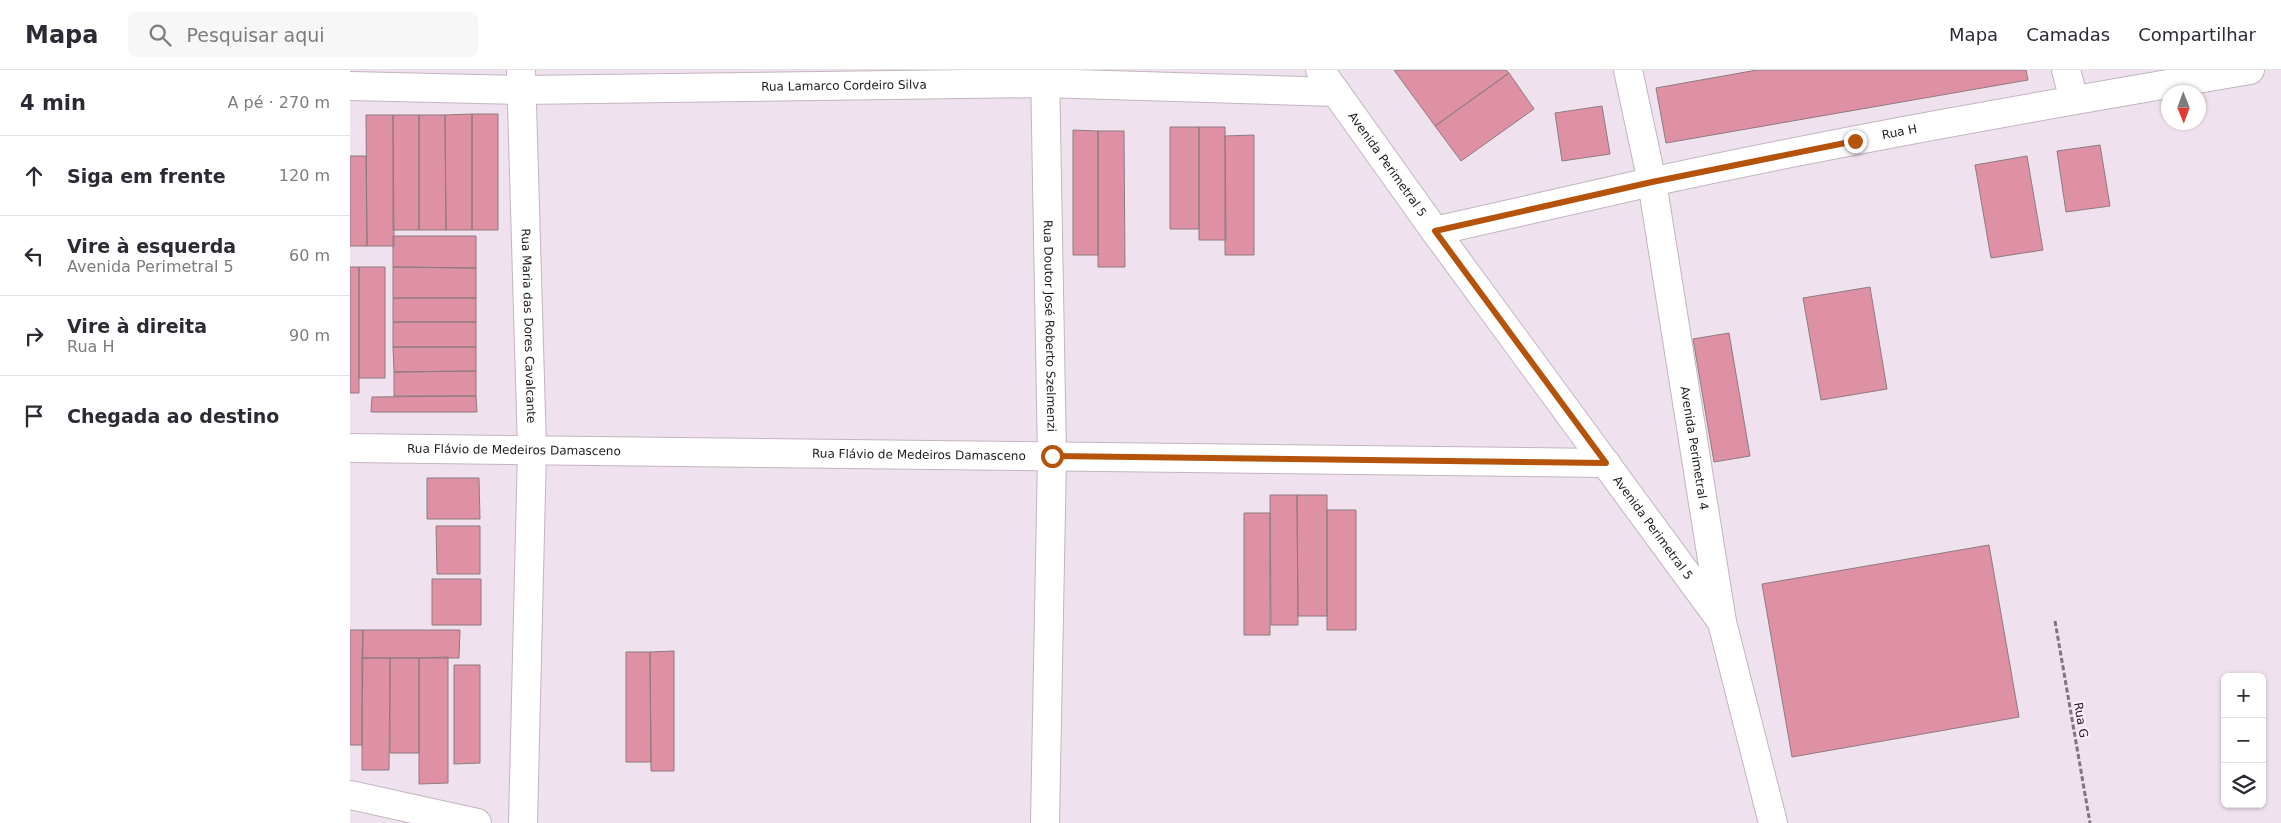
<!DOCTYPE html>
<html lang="pt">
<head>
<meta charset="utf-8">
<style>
  :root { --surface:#fff; --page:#f7f7f7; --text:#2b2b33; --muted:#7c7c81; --line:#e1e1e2 }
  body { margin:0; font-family:"DejaVu Sans",sans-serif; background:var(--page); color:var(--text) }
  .controls { position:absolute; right:15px; bottom:15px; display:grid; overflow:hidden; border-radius:8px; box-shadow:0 1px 4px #0004 }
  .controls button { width:45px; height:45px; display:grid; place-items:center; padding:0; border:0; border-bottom:1px solid var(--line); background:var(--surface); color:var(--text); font:25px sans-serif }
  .compass { position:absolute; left:1811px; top:15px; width:45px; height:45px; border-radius:50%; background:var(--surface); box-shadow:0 1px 4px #0004; rotate:179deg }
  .stop { position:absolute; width:15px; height:15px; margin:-11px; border:4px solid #b45309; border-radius:50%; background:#fff }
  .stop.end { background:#b45309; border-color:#fff; box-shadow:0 1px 5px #0008 }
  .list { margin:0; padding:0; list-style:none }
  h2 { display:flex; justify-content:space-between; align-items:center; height:65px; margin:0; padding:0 20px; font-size:21px }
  h2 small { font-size:16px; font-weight:400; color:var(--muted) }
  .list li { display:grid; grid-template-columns:32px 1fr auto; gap:15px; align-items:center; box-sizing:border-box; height:80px; padding:0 20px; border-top:1px solid var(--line) }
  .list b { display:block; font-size:19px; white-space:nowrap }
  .list p { margin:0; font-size:16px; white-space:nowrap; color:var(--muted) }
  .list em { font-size:16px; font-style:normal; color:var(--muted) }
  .icon { flex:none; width:28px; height:28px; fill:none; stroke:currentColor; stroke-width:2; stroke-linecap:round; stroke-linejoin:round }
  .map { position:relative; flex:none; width:1931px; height:753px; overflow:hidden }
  header { display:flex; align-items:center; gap:30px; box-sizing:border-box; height:70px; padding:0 25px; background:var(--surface); border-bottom:1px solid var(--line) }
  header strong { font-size:24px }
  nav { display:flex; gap:28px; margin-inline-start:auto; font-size:18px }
  .search { width:350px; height:45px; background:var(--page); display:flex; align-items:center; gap:12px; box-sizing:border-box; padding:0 18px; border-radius:8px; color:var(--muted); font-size:19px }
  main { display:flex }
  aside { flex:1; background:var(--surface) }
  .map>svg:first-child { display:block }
</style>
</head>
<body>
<header>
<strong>Mapa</strong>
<div class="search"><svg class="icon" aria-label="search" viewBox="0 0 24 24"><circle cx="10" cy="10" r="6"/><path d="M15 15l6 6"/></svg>Pesquisar aqui</div>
<nav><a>Mapa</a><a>Camadas</a><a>Compartilhar</a></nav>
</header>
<main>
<aside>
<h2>4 min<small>A pé · 270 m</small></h2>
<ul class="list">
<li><svg class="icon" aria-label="ahead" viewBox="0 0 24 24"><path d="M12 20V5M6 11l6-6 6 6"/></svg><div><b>Siga em frente</b></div><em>120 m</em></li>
<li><svg class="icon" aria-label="left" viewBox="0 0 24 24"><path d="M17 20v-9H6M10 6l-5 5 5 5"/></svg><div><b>Vire à esquerda</b><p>Avenida Perimetral 5</p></div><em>60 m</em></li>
<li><svg class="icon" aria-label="right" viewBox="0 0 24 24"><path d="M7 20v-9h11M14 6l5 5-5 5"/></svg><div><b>Vire à direita</b><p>Rua H</p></div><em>90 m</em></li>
<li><svg class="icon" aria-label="arrive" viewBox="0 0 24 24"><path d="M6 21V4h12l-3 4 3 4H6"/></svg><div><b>Chegada ao destino</b></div></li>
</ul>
</aside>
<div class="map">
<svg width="1931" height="753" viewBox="0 0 1931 753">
  <rect width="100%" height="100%" fill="#f0e1ee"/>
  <path fill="#de90a4" stroke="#8e7b7f" d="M1044 0H1156L1159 3 1085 56Z
    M1407 0H1676L1678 10 1316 73 1306 18Z
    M1159 3 1184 39 1111 91 1085 56Z
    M1252 36 1260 84 1212 91 1205 43Z
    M122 44H148V160H122Z
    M122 44V160H96L95 45Z
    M16 45H43L44 176H17Z
    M43 45H69V160H43Z
    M69 45H95L96 160H69Z
    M820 57H849V159H820Z
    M849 57H875L876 170H849Z
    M723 60 748 61V185H723Z
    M748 61H774L775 197H748Z
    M904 65V185H875V66Z
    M1750 75 1760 136 1716 142 1707 81Z
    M0 86H16L17 176H0Z
    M1677 86 1693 180 1641 188 1625 95Z
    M43 166H126V198L43 197Z
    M0 197H9V323H0Z
    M9 197H35V308H9Z
    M43 197 126 198V228H43Z
    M1520 217 1537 319 1471 330 1453 228Z
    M43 228H126V252H43Z
    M43 252H126V277H43Z
    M1379 263 1400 386 1364 392 1343 269Z
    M43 277H126V301L44 302Z
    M126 301V326H44V302Z
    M126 326 127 342H21L22 327Z
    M77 408H129L130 449H77Z
    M920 425H947L948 555H921Z
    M947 425H977V546H948Z
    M977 440H1006V560H977Z
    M894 443H920V565H894Z
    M86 456H130V504H87Z
    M1639 475 1669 647 1442 687 1412 514Z
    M82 509H131V555H82Z
    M0 560H13L12 675H0Z
    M13 560H110L109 588H12Z
    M324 581V701H301L300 582Z
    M276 582H300L301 692H276Z
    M98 587V713L69 714V588Z
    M12 588H40L39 700H12Z
    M40 588H69V683H40Z
    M104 595H130V693L104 694Z"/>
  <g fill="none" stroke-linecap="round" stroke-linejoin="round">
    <g stroke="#c3b4c1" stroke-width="30">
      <g id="street">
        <path id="s1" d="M171 0 182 379 173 753"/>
        <path id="s2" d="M695 0 702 386 695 753"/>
        <path id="s3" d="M1278 0 1302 112 1372 552"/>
        <path d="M1716 0 1724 30"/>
        <path id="s4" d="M0 16 172 20 694 13 986 22"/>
        <path id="s5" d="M1085 161C1157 145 1229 128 1301 112 1499 69 1700 34 1900 0"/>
        <path id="s6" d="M0 378 1256 393"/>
        <path d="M0 725 127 753"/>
      </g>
    </g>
    <g stroke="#c3b4c1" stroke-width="30">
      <g id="secondary">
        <path id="s7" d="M970 0 1085 161 1372 552 1423 753"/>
      </g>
    </g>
    <path stroke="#7f757e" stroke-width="3" stroke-dasharray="5 2.5" stroke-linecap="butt" d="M1705 551 1740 753"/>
    <use href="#street" stroke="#fff" stroke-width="28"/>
    <use href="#secondary" stroke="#fff" stroke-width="28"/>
  </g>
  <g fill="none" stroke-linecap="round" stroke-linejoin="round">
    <path stroke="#b45309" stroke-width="6" d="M702 386 1256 393 1085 161 1302 112 1505 71"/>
  </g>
  <g text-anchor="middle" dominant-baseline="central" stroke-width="4" stroke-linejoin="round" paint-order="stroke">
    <g font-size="12" fill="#1f1a1e" stroke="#feeefb">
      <text stroke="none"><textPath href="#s4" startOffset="494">Rua Lamarco Cordeiro Silva</textPath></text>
      <text stroke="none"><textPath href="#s5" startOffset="475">Rua H</textPath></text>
      <text stroke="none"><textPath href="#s7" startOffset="116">Avenida Perimetral 5</textPath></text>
      <text stroke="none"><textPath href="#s1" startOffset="256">Rua Maria das Dores Cavalcante</textPath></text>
      <text stroke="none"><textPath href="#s2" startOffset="256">Rua Doutor José Roberto Szelmenzi</textPath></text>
      <text stroke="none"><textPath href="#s3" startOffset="384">Avenida Perimetral 4</textPath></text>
      <text stroke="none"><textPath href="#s6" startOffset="164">Rua Flávio de Medeiros Damasceno</textPath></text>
      <text stroke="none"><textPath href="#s6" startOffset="569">Rua Flávio de Medeiros Damasceno</textPath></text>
      <text stroke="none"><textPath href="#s7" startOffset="566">Avenida Perimetral 5</textPath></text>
      <text transform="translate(1731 650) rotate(80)">Rua G</text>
    </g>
  </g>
</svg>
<div class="controls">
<button>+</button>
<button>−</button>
<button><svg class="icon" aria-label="layers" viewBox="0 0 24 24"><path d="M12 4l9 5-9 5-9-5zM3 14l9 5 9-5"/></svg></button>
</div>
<svg class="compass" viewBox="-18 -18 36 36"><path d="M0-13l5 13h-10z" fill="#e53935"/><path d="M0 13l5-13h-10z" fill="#7c7c81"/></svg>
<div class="stop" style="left:702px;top:386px"></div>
<div class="stop end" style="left:1505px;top:71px"></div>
</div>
</main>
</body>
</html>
